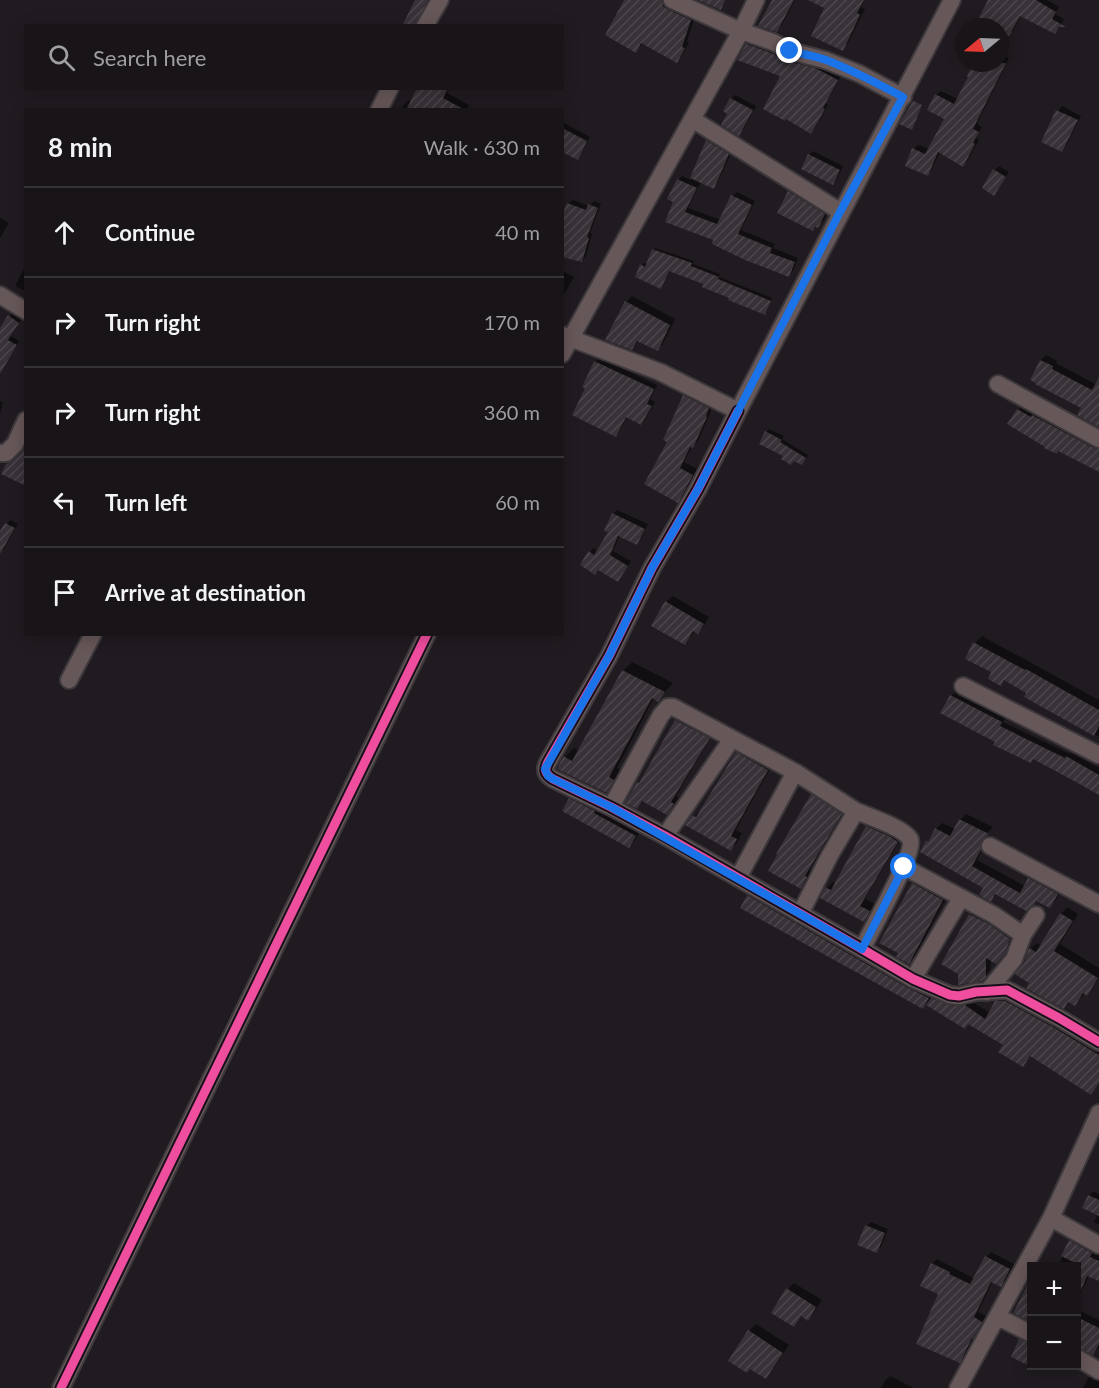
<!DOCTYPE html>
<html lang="en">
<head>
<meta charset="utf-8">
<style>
  :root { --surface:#181418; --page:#252125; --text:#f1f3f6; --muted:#9f9ea2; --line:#363337 }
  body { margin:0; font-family:Lato,sans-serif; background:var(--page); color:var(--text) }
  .controls { position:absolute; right:18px; bottom:18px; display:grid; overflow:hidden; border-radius:0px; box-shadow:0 3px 15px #0003 }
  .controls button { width:54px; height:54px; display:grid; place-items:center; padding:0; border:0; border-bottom:2px solid var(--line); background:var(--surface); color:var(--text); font:30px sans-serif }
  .compass { position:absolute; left:955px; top:18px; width:54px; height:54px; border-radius:50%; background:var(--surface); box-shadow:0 3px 15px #0003; rotate:251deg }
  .stop { position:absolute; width:18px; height:18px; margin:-14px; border:4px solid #1a73e8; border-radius:50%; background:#fff }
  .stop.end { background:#1a73e8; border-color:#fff; box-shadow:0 2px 6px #0008 }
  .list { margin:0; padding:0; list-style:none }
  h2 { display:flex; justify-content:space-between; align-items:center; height:78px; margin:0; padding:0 24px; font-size:26px }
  h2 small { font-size:20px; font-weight:400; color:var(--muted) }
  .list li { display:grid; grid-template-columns:39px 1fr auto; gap:18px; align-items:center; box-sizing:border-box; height:90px; padding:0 24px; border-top:2px solid var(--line) }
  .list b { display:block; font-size:22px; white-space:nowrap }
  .list em { font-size:20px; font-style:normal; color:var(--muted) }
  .icon { flex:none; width:33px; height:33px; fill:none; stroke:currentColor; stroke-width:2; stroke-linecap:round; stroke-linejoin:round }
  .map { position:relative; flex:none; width:1099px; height:1388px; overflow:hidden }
  .search { position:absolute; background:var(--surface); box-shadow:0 3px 15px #0003; left:24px; top:24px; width:540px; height:66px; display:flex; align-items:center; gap:15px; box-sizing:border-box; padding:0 21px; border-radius:0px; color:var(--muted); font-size:22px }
  .panel { position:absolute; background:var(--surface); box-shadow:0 3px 15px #0003; left:24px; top:108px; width:540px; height:528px; border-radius:0px }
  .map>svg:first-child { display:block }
</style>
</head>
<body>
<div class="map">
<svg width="1099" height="1388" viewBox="0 0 1099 1388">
  <defs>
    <pattern id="building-hatch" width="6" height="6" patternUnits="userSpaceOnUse" patternTransform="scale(1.5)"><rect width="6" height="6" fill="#383238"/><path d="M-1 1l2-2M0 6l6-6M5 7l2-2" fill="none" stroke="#4b464b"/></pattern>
  </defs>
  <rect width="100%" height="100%" fill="#201b20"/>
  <path fill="#0007" d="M626 0H663L696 14 687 41 689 43 682 55 677 61 643 43 636 51Z
    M773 0H795L782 25 777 31Z
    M811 0H865L861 7 865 9 848 43 843 49 826 8Z
    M990 0H1047L1059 7 1055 14 1064 19 1059 28 1054 32 1021 15 1014 30 1008 34 1000 50V27H985Z
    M751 40 819 64 841 76 826 103 828 105 815 128 811 132 786 118 782 75 747 45Z
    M1000 54 1009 58 977 124 982 127 976 138 979 140 967 161 962 165 940 152 932 169 928 174 914 149 918 145 929 149 946 118 936 95 941 91 958 99 970 76 974 63H1000Z
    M419 88H449L447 93 469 105 467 110H400L408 100 412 102Z
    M735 95 756 106 743 130 739 134 731 99Z
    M1062 106 1081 116 1066 146 1062 150 1043 141 1058 111Z
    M564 123 590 137 581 154 577 158 562 150V125Z
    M711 138 732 151 717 184 714 188 701 182 688 208 721 220 733 196 737 192 755 201 741 230 775 244 773 248 798 258 793 271 789 275 715 239 667 221 675 201 678 180 682 176 691 180 708 141Z
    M813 151 843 166 837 179 833 183 809 155Z
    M999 166 1009 172 998 190 995 170Z
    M796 186 831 207 824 220 813 230 789 192Z
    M573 200 589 206 594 201 601 204 590 233 592 234 586 256 582 261 568 204Z
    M0 218 9 223 0 238Z
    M655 248 694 261 693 264 720 274 719 277 772 298 767 311 765 314 705 283 670 270 661 287 641 265 644 263 648 264 653 250Z
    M26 265V290L25 291 15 286Z
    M562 271 574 277 562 298Z
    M632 296 675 319 663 344 657 349 639 340 632 349 626 302Z
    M13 313 22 318 11 336 19 341 0 374V332L9 316Z
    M1046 355 1057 361 1056 363 1097 385 1099 383V425L1083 408 1032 379 1041 360Z
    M599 358 657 385 650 399 655 402 645 420 641 424 627 416 620 431 616 435 587 388 595 362Z
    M690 391 713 403 710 411H711L698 441 692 446 684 462 697 469 683 496 677 501 669 441 685 396Z
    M0 401 3 402 0 414Z
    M1023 405 1099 443V471L1010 424 1018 410Z
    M769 429 784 436 782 439 808 455 805 460 785 455 766 432Z
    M617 510 648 524 641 539 637 543 620 535 613 551 631 561 622 576 618 580 599 569 582 564 593 548 599 551 610 532 613 514Z
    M10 520 18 524 4 549 0 552V534Z
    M673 596 709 617 704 626 698 632 695 630 691 637 684 643 666 602Z
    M982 636 1099 700V737L1026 696 1028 692 1005 679 1001 684 975 643Z
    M632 662 673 683 658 700 654 698 617 768 622 771 615 782 606 791 565 757 574 748 579 751 623 671Z
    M955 692 1005 718 1003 722 1070 754 1071 753 1099 768V794L1034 758 1031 762 997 741 951 696Z
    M682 715 714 732 676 796 679 798 667 813 644 800 637 807 638 783 644 777 676 721Z
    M743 747 773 763 736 830 742 833 737 843 731 849 688 824 700 810H702L737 753Z
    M818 789 847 808 810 869 812 870 807 881 801 887 812 795Z
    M577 793 641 829 636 839 629 846 570 799Z
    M966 814 993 827 986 834V843L977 860 1025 886 1029 879 1035 873 1062 888 1056 900 1050 906 1037 899 997 894 991 900 985 887 922 851 936 829 942 823 955 829 960 820Z
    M873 821 903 835 865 899 875 904 869 914 863 920 827 888 833 882 836 883 867 827Z
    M920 877 949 893 915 956 908 962 913 884Z
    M757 887 937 988 932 999 938 994 971 1001 990 1013 996 1002 1002 996 1099 1046V1084L1091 1093 1031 1055 1022 1065 1005 1044 969 1022 964 1027 926 1004 923 1007 748 896Z
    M1067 907 1078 914 1060 944 1099 968V978L1093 987 1087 994 1085 993 1075 1005 1070 1001 1064 1007 1031 982 1025 964 1030 949 1037 943 1041 946 1061 914Z
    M975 909 1015 933 1010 947 1001 957 991 959 990 970 982 980 960 973 943 964 970 914Z
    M1093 1191 1099 1194V1225L1094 1222 1098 1214 1089 1196Z
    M871 1222 888 1229 881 1247 876 1251 867 1226Z
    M1076 1236 1095 1251 1099 1253V1280L1089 1276 1076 1304V1266H1058L1071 1241Z
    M991 1252 1014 1264 1006 1280 1001 1285 993 1281 978 1312 986 1316 975 1334 965 1356 960 1361 932 1264 937 1259 975 1279 986 1257Z
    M794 1283 822 1300 814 1312 808 1319 802 1315 794 1326 788 1289Z
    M1076 1307 1081 1309 1080 1311 1099 1320V1347L1093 1353 1081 1346 1076 1345Z
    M756 1324 789 1345 772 1371 766 1377 750 1367 749 1331Z
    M1032 1366H1043L1039 1369Z
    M1094 1372 1099 1374V1388H1083L1089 1377Z
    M890 1376 914 1388H881L884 1382Z"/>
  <path fill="url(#building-hatch)" d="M415 0H428L415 26H402Z
    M624 0H662L663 6 667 9 691 20 682 47 685 48 677 63 641 43 636 53 605 35Z
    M698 0H725L721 10Z
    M772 0H794L777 32 758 26Z
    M808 0H864L857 13 860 15 843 51 811 36 824 8Z
    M988 0H1036L1056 12 1052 19 1066 27H1059L1055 34 1020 16 1009 36 1000 31V27H983L985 23 978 19Z
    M746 44 769 52 787 61 815 68 838 80 823 108 825 109 811 134 786 119 785 121 763 109 780 76 737 60Z
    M973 63H1006L973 129 979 132 973 143 975 144 963 167 938 152 928 176 905 166 912 148 925 154 944 119 927 110 935 94 954 104 968 77 967 76Z
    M417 88H448L443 98 465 110H406Z
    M730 98 753 110 739 136 721 125 727 114 723 111Z
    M913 101 922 105 912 130 899 124Z
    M1056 110 1078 120 1062 152 1041 142Z
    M562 128 587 141 578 160 562 152Z
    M706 140 729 154 714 189 690 178Z
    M808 154 840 170 833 185 801 169Z
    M993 169 1006 177 994 196 982 188Z
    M677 179 697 188 685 212 717 224 731 195 752 205 738 234 772 248 770 253 795 262 789 277 745 260 712 244 713 240 665 222 673 202 667 199Z
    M788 191 825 214 818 228 815 227 813 231 777 213Z
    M567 203 586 210 588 204 598 208 587 237 589 238 582 262 562 257V215Z
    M652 249 692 263 691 266 719 277 718 279 771 301 765 315 728 300 729 298 702 287 703 284 669 271 661 289 635 277 640 264 645 267Z
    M625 301 670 325 658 351 637 341 632 350 605 340Z
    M8 315 19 323 8 340 17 345 0 374V328Z
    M1040 360 1053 366 1052 369 1092 390 1099 377V427L1077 415 1081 408 1035 384 1036 383 1030 380Z
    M594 361 654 389 647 404 652 406 641 425 626 417 616 437 572 415 585 388 582 387Z
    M683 395 709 408 706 416 707 417 693 448 690 447 680 468 693 475 678 503 644 484 667 442 663 440Z
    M1017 409 1031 417 1032 415 1094 448 1099 449V472L1058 451 1057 454 1044 448 1045 447 1007 424Z
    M765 431 782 440 780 442 806 458 802 465 794 461 791 465 781 459 783 456 759 444Z
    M26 447V486L1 474 6 464 13 460Z
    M612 513 645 529 637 545 618 536 610 555 628 566 618 582 598 570 595 575 580 565 588 551 594 555 608 532 604 531Z
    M5 523 15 528 0 554V531Z
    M665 601 704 624 698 634 693 631 685 645 651 626Z
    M973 642 1025 670 1026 669 1099 710V726L1094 736 1024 697 1026 693 1004 680 1001 686 988 679 991 672 965 659Z
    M622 670 665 692 658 702 652 698 609 777 614 780 607 793 557 769 563 756 572 761Z
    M950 695 1002 722 1000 726 1065 758 1066 756 1099 775V795L1076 782 1033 759 1031 763 993 745 995 742 940 713Z
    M675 720 710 738 671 802 674 804 667 815 642 801 637 809 625 803 637 782 639 783Z
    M736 752 768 770 731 836 737 839 731 851 685 825 692 815 696 817Z
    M811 794 842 814 805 876 807 877 801 889 768 871 777 855 776 854Z
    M569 798 595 811 594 813 636 836 629 848 562 811Z
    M959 819 989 834 981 842V850L972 866 1020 893 1028 878 1058 894 1050 908 1036 901 1034 905 1031 906 1026 911 995 894 991 902 979 895 983 888 920 852 926 840 928 842 935 828 950 836Z
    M866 826 889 836 898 842 860 906 870 911 864 922 820 898 825 887 831 890Z
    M912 883 943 900 909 964 896 957 898 953 879 943Z
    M747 895 908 988 929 998 923 1009 740 908Z
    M1060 913 1073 921 1054 951 1098 978 1087 996 1083 993 1075 1006 1068 1002 1064 1009 1026 988 1029 983 1015 974 1024 963 1029 948 1036 952Z
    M969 914 989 924 1010 939 1005 954 996 964 986 958V977L982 981 958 985V974L941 964Z
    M931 998 949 1005 958 1006 965 1005 985 1019 995 1001H1005L1053 1027 1099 1055V1083L1091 1095 1030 1056 1023 1067 998 1052 1003 1045 968 1024 965 1029 926 1005Z
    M1088 1195 1099 1200V1216L1082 1208Z
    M865 1225 885 1233 877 1253 857 1245Z
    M1069 1240 1092 1253 1090 1257 1099 1261V1281L1087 1276 1077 1300V1264L1061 1256Z
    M985 1256 1010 1269 1001 1287 991 1282 974 1317 982 1322 973 1339 972 1338 960 1363 916 1344 938 1294 920 1286 931 1263 950 1272 949 1274 970 1284Z
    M1032 1276V1322L1013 1313Z
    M786 1288 816 1307 808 1321 801 1316 794 1327 771 1313Z
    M1077 1317 1099 1328V1344L1093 1355 1077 1347Z
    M748 1330 783 1353 766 1379 750 1369 747 1373 728 1361Z
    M1019 1339 1032 1344V1367L1011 1357Z"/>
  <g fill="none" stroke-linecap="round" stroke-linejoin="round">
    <g stroke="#3c383c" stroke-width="20">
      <path id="street" d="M672 0 741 31 773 42 790 51 825 60 860 74 903 97
        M425 26 440 0
        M379 110 390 88
        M692 119 841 212
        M0 295 26 311
        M562 335 660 372 738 411 952 0
        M562 354 741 31 756 0
        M998 384 1099 439
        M738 411 698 489 652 568 609 656 548 762C544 770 545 774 553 779L611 807 665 836 862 949 913 979 950 995 959 996 976 992 1007 990 1059 1018 1099 1042
        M0 453H6L15 444 26 420
        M69 680 93 634
        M963 686 1099 755
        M611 807 661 715 668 707H673L795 772 856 811
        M665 836 732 739
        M990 846 1099 904
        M904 867 994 915 1023 935 1014 959 987 992
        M738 878 795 772
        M800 914 830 855 856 811C868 816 904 828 910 839 916 852 870 932 862 949
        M1023 935 1036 915
        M913 979 961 898
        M1051 1218 1099 1245
        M998 1317 1032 1334
        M1076 1357 1099 1371
        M61 1388 427 634
        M958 1388 1051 1218 1099 1113"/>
    </g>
    <use href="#street" stroke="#665758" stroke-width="16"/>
    <g stroke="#190f1a" stroke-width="13">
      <path id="cycleway" d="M738 411 698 489 652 568 609 656 548 762C544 770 545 774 553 779L611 807 665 836 862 949 913 979 950 995 959 996 976 992 1007 990 1059 1018 1099 1042
        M61 1388 427 634"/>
    </g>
    <use href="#cycleway" stroke="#ef4d9e" stroke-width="9"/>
  </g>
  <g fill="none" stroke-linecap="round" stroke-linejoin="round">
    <path stroke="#1a73e8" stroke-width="8" d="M790 51C802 54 815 56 826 60 853 70 878 84 903 97L840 212 698 489 652 568 609 656 545 769 548 776 553 779 611 807 862 949 904 867"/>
  </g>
</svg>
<div class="controls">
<button>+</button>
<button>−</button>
</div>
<svg class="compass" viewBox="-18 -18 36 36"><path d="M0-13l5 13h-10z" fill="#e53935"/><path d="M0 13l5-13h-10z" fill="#9f9ea2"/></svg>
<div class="stop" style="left:904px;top:867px"></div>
<div class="stop end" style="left:790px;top:51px"></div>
<div class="search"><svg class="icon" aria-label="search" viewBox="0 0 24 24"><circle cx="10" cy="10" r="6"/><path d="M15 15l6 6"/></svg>Search here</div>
<section class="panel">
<h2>8 min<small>Walk · 630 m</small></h2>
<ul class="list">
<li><svg class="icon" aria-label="ahead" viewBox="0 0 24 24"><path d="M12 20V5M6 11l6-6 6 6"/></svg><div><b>Continue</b></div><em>40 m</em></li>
<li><svg class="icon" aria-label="right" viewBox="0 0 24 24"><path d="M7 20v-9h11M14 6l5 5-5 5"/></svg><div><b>Turn right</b></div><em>170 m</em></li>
<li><svg class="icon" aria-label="right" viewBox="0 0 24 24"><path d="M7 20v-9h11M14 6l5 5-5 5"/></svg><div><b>Turn right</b></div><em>360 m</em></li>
<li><svg class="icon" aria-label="left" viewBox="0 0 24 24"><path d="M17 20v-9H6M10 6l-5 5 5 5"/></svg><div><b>Turn left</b></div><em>60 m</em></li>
<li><svg class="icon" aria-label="arrive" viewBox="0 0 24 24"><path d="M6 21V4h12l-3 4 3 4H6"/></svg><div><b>Arrive at destination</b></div></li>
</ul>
</section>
</div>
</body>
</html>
